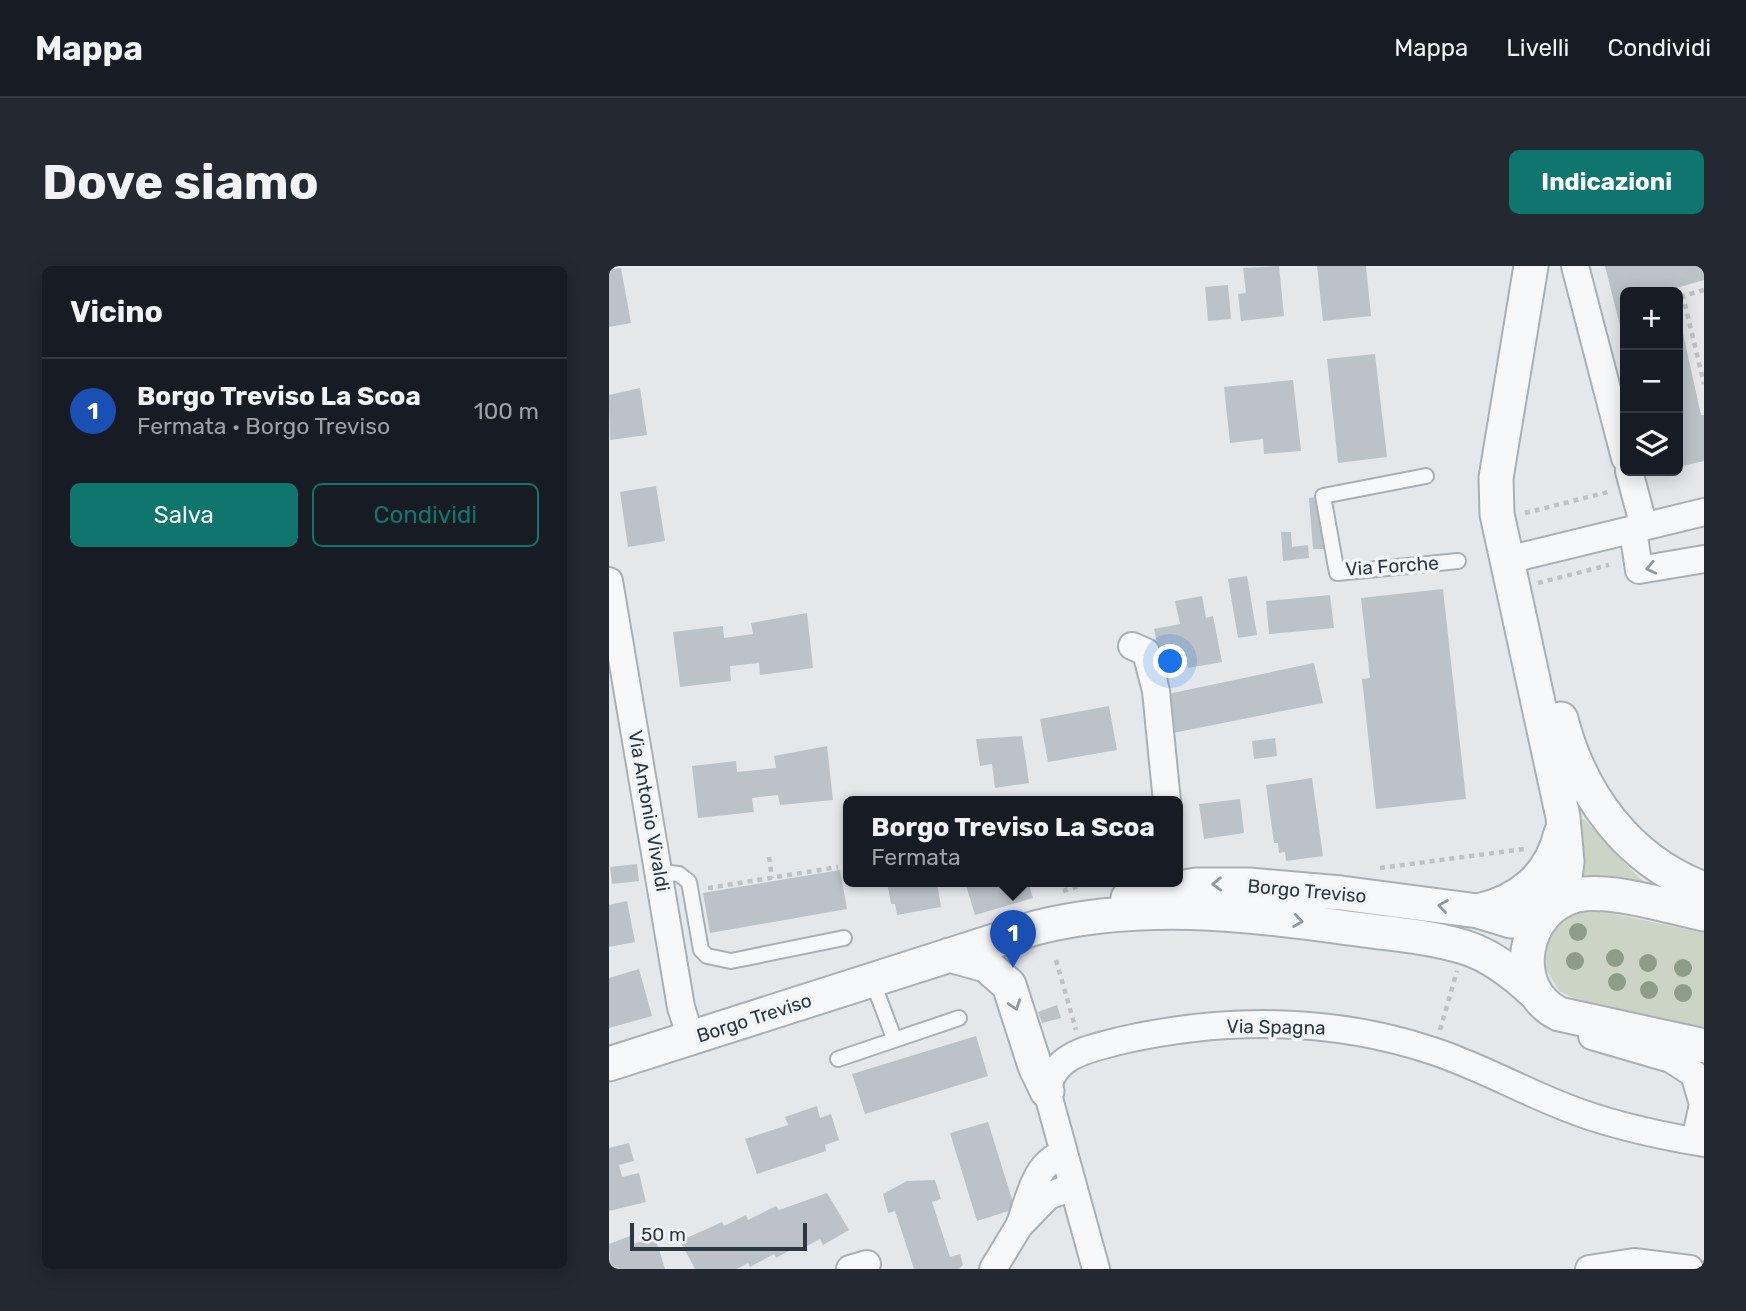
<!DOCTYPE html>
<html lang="it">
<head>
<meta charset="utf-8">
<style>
  :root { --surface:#171b24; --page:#242831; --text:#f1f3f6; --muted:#9ea1a6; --line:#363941; --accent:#0f766e }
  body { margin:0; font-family:Rubik,sans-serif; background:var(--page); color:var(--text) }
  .controls { position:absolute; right:21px; top:21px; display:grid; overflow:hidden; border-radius:10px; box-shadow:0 4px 18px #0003 }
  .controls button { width:63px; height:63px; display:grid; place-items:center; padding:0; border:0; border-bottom:2px solid var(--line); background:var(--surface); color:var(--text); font:35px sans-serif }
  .scale { position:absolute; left:21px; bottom:18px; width:177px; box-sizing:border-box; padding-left:7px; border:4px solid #2b3843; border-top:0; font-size:19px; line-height:24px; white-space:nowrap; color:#2b3843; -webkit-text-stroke:5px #f3f6f8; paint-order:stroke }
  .you { position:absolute; left:562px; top:396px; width:24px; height:24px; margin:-18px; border:5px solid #fff; border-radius:50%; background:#1a73e8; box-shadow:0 0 0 10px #1a73e833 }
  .badge { display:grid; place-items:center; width:46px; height:46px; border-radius:50%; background:var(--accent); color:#fff; font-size:23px; font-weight:700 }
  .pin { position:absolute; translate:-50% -58px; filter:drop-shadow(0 2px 4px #0008) }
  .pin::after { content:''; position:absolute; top:37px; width:24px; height:21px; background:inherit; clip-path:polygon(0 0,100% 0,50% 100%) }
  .popup { position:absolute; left:234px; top:530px; width:340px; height:91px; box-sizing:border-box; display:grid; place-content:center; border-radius:10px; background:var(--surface); filter:drop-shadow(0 2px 5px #0005); font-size:23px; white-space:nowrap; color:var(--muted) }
  .popup b { font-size:26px; color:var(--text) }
  .popup::after { content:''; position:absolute; left:50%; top:100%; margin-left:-14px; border:14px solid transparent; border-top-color:var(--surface) }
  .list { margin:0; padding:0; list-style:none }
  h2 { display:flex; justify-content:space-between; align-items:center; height:91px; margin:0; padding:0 28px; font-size:30px }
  h2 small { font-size:23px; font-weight:400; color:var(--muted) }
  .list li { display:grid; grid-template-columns:46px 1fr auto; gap:21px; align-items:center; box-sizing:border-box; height:105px; padding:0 28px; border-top:2px solid var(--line) }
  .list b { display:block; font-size:26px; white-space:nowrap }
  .list p { margin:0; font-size:23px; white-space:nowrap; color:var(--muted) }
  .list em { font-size:23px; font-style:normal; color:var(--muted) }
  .actions { display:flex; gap:14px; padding:21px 28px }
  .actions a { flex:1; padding:16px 0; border:2px solid var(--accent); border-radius:10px; text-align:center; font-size:24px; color:var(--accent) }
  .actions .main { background:var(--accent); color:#fff }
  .icon { flex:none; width:38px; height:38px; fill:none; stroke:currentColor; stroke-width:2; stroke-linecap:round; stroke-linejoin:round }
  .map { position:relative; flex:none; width:1095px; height:1003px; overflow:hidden; border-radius:10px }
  header { display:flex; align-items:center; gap:42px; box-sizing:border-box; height:98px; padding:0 35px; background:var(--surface); border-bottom:2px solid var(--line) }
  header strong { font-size:33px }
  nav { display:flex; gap:38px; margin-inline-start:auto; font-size:24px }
  .intro { display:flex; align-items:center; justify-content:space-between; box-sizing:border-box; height:168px; padding:0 42px }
  h1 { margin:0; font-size:49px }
  .button { padding:18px 32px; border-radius:10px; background:var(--accent); color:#fff; font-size:24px; font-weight:700 }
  main { display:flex; gap:42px; padding:0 42px }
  aside { flex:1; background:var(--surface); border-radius:10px; box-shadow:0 4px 18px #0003 }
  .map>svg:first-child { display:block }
</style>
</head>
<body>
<header>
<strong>Mappa</strong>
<nav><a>Mappa</a><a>Livelli</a><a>Condividi</a></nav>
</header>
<div class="intro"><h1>Dove siamo</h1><a class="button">Indicazioni</a></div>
<main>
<aside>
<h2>Vicino<small></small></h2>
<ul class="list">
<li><span class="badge" style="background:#1a4fb4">1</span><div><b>Borgo Treviso La Scoa</b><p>Fermata · Borgo Treviso</p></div><em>100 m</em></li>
</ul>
<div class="actions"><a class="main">Salva</a><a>Condividi</a></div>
</aside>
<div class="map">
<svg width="1095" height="1003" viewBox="0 0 1095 1003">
  <rect width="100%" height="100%" fill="#e4e8eb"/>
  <path fill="#ccd5c5" d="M975 553 1021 603 1050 629 971 616 966 556Z
    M972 644H987L1095 667V764L972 736 950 725 937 703 936 679 946 662 960 649Z"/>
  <path fill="#bbc2c8" d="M670 0 675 50 632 55 629 28 637 27 634 2Z
    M708 0H757L762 50 714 55Z
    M996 0H1095V14L1064 23 1065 26H1016L1015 76Z
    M12 2 22 57 0 61V4Z
    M619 19 622 53 599 55 596 21Z
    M1070 49 1092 149H1095V195L1069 201Z
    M766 88 778 191 729 197 718 93Z
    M684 114 692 185 655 188 654 173 621 177 615 121Z
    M31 122 38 169 1 174 0 129Z
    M47 220 56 275 19 281 11 226Z
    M714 230 718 283H704L700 232Z
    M672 266H682L683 281 699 279 700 292 674 295Z
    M638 310 648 369 629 372 619 313Z
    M834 323 857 533 767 543 753 413 761 412 752 332Z
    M721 329 725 362 660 368 657 335Z
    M593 330 597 352 604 350 613 396 579 402 577 391 552 396 545 363 571 358 566 335Z
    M198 347 204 402 151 409 150 397 121 400 122 415 71 421 64 366 114 360 115 372 144 368 142 357Z
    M705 397 714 437 564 467 559 428Z
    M500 440 508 484 439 496 431 453Z
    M413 470 420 517 386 522 383 498 371 500 367 473Z
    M666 472 668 490 645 493 643 475Z
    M218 480 224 534 171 539 169 529 143 532 145 546 89 552 83 500 127 495 128 506 167 502 165 490Z
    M703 512 714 590 677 595 676 586 670 587 669 577H665L657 519Z
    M631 533 635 567 595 573 590 538Z
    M28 598 30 615 3 618 1 601Z
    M231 604 238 643 101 667 94 627Z
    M278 616H328L332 641 288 649 286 638H282Z
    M356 616H419L424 632 366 649Z
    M18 635 26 676 0 681V639Z
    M30 703 43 750 0 762V712Z
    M448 739 452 752 433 757 429 746Z
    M367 770 379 810 256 848 243 808Z
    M208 840 211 852 222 848 230 874 216 879 217 885 148 908 136 873 179 859 176 851Z
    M379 856 406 943 368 955 341 867Z
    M20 877 25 895 10 899 13 911 30 907 37 936 0 945V882Z
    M326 914 332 933 323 936 341 991 351 988 354 999 350 1003H305L286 945 279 947 274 928 298 915Z
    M218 927 240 964 214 979 211 973 189 985 187 981 167 992 165 988 141 1001 139 997 128 1003H86L71 975 113 956 115 960 137 949 139 954 167 940 170 944Z
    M21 970 24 978 46 971 56 1003H2L0 978Z"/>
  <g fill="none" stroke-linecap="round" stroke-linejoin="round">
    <g stroke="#a9b0b5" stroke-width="18">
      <path id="service" d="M817 210 714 230 728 307 849 295
        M50 606 70 608 80 616 92 684 98 690 122 695 235 672
        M263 714 285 772
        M229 793 350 752"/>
    </g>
    <g stroke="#a9b0b5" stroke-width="30">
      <path id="minor" d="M966 0 1016 192
        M1020 205 1035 261
        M1024 264 1030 304 1095 293
        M898 294 1095 246
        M0 315 72 741 82 773
        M523 380 537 386 547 425 558 536
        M983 770 1062 793 1085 808 1094 838 1086 875
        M454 888C425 897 420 935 410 960L439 930 463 921
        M241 1003 258 998
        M384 1003 410 960
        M487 1003 438 825C444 789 479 783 510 775 614 751 723 751 824 785 870 800 912 824 956 841 1000 859 1048 869 1095 877
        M980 1003 1025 996 1081 1003"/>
    </g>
    <g stroke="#a9b0b5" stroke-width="37">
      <path id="tertiary" d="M922 0 887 212 888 248 954 551 958 596 953 635
        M952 453C971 528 1019 595 1095 623
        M519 632 587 619H640L732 627 869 645 902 655 930 649 946 639
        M869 645C911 636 942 610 952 567
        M1095 648C1060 641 1003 622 968 629 914 641 898 722 950 748L1095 780
        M340 689 377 699 400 719 426 800 438 825
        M0 798 426 662C530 636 634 647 739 662 777 667 818 670 855 681 881 689 907 709 926 727"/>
    </g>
    <path stroke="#bdc2c6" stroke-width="4.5" stroke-dasharray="5 5" stroke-linecap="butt" d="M1095 24 1074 30 1095 118
      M916 247 1003 225
      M929 317 1000 299
      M160 591 163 612
      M771 602 915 583
      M99 622 229 601
      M454 625 483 616
      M447 694 467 764
      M831 764 848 705"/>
    <use href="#service" stroke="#f6f8f9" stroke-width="14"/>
    <use href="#minor" stroke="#f6f8f9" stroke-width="26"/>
    <use href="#tertiary" stroke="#f6f8f9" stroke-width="33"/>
  </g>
  <g fill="#8e9d89">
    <circle cx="969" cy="666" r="9"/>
    <circle cx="1006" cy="692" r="9"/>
    <circle cx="966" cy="695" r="9"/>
    <circle cx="1039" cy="697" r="9"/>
    <circle cx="1074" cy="702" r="9"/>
    <circle cx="1008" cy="716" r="9"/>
    <circle cx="1040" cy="724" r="9"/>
    <circle cx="1074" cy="727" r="9"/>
  </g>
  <defs><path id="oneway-chevron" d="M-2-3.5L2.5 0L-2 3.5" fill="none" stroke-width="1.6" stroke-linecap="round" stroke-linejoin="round" transform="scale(1.75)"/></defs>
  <g stroke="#90989e">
    <use href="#oneway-chevron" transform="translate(1042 302) rotate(168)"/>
    <use href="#oneway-chevron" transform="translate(608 618) rotate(179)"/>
    <use href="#oneway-chevron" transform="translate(834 640) rotate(-172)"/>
    <use href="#oneway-chevron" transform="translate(689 655) rotate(8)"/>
    <use href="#oneway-chevron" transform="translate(406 739) rotate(72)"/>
  </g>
  <g text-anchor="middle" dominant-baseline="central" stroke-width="7" stroke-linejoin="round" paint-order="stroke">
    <g font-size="19" fill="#2b3843" stroke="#f3f6f8">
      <text transform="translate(783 300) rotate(-4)">Via Forche</text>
      <text transform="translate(40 545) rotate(80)">Via Antonio Vivaldi</text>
      <text transform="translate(698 625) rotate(5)">Borgo Treviso</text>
      <text transform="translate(145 752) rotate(-18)">Borgo Treviso</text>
      <text transform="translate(667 761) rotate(1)">Via Spagna</text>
    </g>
  </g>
</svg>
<div class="controls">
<button>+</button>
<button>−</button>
<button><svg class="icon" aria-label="layers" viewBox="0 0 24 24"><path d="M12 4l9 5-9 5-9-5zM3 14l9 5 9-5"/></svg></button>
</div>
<div class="scale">50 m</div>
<div class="you"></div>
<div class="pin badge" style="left:404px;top:702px;background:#1a4fb4">1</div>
<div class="popup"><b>Borgo Treviso La Scoa</b>Fermata</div>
</div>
</main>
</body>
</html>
